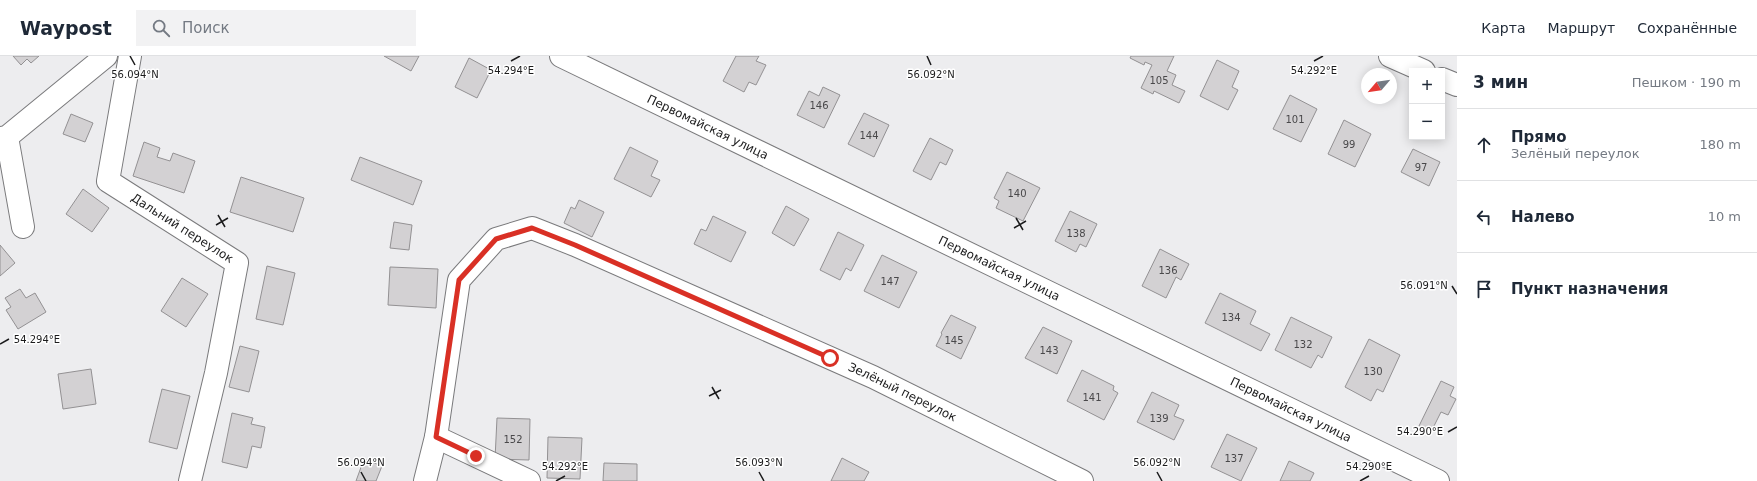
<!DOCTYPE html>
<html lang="ru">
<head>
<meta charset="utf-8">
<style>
  :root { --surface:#fff; --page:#f2f2f3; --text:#1f2937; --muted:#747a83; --line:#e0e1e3 }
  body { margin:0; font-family:"DejaVu Sans",sans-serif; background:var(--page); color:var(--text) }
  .controls { position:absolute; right:12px; top:12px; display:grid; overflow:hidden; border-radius:0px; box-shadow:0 2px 10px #0003 }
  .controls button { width:36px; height:36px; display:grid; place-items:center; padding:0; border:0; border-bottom:1px solid var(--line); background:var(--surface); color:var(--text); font:20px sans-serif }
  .compass { position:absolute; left:1361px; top:12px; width:36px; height:36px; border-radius:50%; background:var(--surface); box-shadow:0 2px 10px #0003; rotate:241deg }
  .stop { position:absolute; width:12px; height:12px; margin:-9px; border:3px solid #d93025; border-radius:50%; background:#fff }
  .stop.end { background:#d93025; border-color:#fff; box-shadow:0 1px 4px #0008 }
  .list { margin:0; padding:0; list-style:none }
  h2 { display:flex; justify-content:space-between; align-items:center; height:52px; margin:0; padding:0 16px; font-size:17px }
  h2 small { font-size:13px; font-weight:400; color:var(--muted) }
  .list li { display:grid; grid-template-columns:26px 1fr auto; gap:12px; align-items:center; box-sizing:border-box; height:72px; padding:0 16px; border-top:1px solid var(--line) }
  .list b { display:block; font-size:15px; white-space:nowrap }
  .list p { margin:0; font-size:13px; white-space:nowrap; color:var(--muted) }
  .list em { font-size:13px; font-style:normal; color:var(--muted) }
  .icon { flex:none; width:22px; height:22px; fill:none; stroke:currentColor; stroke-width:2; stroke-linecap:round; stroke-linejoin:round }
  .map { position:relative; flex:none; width:1457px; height:425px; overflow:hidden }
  header { display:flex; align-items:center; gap:24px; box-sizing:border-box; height:56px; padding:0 20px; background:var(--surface); border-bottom:1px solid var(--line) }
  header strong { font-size:19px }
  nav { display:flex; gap:22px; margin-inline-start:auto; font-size:14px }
  .search { width:280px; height:36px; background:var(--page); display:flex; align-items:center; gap:10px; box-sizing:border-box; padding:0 14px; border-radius:0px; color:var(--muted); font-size:15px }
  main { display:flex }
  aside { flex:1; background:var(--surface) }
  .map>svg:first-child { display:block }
</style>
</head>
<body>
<header>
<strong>Waypost</strong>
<div class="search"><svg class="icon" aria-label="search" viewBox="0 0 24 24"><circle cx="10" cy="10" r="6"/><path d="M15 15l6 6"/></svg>Поиск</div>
<nav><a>Карта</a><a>Маршрут</a><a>Сохранённые</a></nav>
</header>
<main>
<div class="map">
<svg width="1457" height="425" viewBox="0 0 1457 425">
  <rect width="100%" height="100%" fill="#ededef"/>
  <path fill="#d3d1d3" stroke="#939193" d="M13 0H39L31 7 27 3 21 9Z
    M384 0H419L411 15Z
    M736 0H759L756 5 766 9 756 29 749 26 744 36 723 25Z
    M1131 0H1174L1167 15 1176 19 1172 29 1185 35 1179 47 1154 35 1153 38 1141 32 1152 9 1145 6 1144 9 1130 2Z
    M469 2 491 14 477 42 455 31Z
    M1217 4 1239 15 1232 31 1238 34 1228 54 1200 40Z
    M823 31 840 39 824 72 797 59 809 35 819 40Z
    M1290 39 1317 53 1301 86 1273 73Z
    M864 57 889 69 874 101 848 88Z
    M71 58 93 67 85 86 63 78Z
    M1344 64 1371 78 1355 111 1328 98Z
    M930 82 953 94 946 109 940 106 931 124 913 115Z
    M144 86 160 92 157 101 170 105 173 97 195 105 184 137 133 120Z
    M630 91 658 105 651 120 660 124 651 141 614 123Z
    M1413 93 1440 106 1429 130 1401 116Z
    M360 101 422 125 413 149 351 124Z
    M1007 116 1040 132 1023 165 996 152 999 145 994 142Z
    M241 121 304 142 293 176 230 156Z
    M83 133 109 152 92 176 66 158Z
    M579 144 604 156 592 181 564 167 571 151 575 153Z
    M786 150 809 163 794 190 772 177Z
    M1070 155 1097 168 1086 191 1080 188 1076 196 1055 185Z
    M713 160 746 176 731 206 694 188 701 173 706 175Z
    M394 166 412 169 409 194 390 192Z
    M838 176 864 189 851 215 846 212 840 224 820 214Z
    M0 189 15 207 0 220Z
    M1160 193 1189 208 1181 224 1176 221 1166 242 1142 230Z
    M882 199 917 216 899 252 864 235Z
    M267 210 295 217 283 269 256 263Z
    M390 211 438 213 436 252 388 249Z
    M182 222 208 238 186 271 161 255Z
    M20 233 26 242 35 237 46 256 18 273 6 254 11 251 5 242Z
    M1220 237 1256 255 1250 268 1270 278 1261 295 1205 267Z
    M951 259 976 271 961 303 936 290 942 278 941 277Z
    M1291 261 1332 281 1322 302 1318 299 1311 312 1275 294Z
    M1043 271 1072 285 1057 318 1025 302Z
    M1369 283 1400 299 1383 336 1377 333 1371 345 1345 331Z
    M240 290 259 295 249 336 229 331Z
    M91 313 96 348 63 353 58 318Z
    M1082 314 1114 330 1113 334 1118 337 1104 364 1067 345Z
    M1441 325 1454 331 1450 340 1456 343 1448 359 1441 356 1431 376 1419 370Z
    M162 333 190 340 177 393 149 386Z
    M1152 336 1179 349 1174 360 1184 364 1174 384 1137 366Z
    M232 357 253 362 251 368 265 371 261 392 252 390 247 412 222 406Z
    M497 362 530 363 529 404 495 403Z
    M1227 378 1257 392 1241 425 1211 411Z
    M548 381 582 382 580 423 547 422Z
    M842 402 869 416 864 425H831Z
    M364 403 382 410 376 425H356Z
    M1289 405 1314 417 1310 425H1280Z
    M604 407 637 408V425H603Z"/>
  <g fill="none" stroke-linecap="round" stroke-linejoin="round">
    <g stroke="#7a7a7c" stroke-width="24">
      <g id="street">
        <path id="s1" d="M130 0 108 125 237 207 216 317 190 425"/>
        <path id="s2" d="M561 0 1438 425"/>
        <path d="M1390 0 1424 15"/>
        <path d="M1442 23 1457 29"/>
        <path d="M7 81 23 171"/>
        <path d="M0 82 7 81 106 0"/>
        <path d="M436 381 529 425"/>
        <path id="s3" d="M425 425 436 381 459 224 496 183 532 172 575 189 873 321 1082 425"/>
      </g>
    </g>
    <use href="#street" stroke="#fff" stroke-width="22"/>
  </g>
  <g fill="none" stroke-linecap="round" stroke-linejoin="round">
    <path stroke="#d93025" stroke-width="5" d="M476 400 436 381 459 224 496 183 532 172 575 189 830 302"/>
  </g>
  <path fill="none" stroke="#1b1b1c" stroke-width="1.5" d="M130 0 135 9M927 0 931 9M511 5 520 0M1314 5 1323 0M218 159 225 171M1016 162 1023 174M216 169 228 162M1014 172 1026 165M1452 230 1457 238M0 288 9 283M712 331 719 343M709 340 721 334M1448 376 1457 371M361 416 366 425M759 416 764 425M1157 416 1162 425M556 425 565 420M1360 425 1369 420"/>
  <g text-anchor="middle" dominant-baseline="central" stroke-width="3" stroke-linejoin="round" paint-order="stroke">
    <g font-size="10" fill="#49484a">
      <text x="1159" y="24">105</text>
      <text x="819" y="49">146</text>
      <text x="1295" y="63">101</text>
      <text x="869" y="79">144</text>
      <text x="1349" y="88">99</text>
      <text x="1421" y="111">97</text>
      <text x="1017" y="137">140</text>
      <text x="1076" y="177">138</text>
      <text x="1168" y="214">136</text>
      <text x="890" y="225">147</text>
      <text x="1231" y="261">134</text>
      <text x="954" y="284">145</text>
      <text x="1303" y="288">132</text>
      <text x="1049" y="294">143</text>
      <text x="1373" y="315">130</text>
      <text x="1092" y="341">141</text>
      <text x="1159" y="362">139</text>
      <text x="513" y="383">152</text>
      <text x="1234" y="402">137</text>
    </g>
    <g font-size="12" fill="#1b1b1c" stroke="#fff">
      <text stroke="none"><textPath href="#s2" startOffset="163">Первомайская улица</textPath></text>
      <text stroke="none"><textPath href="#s1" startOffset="215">Дальний переулок</textPath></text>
      <text stroke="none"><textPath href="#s2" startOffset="487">Первомайская улица</textPath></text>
      <text stroke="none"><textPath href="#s3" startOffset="702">Зелёный переулок</textPath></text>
      <text stroke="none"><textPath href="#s2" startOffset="811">Первомайская улица</textPath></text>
    </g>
  </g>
  <g font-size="10" text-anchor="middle" fill="#1b1b1c" stroke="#fff" stroke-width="3" stroke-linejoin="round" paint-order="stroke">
    <text x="511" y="18">54.294°E</text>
    <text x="1314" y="18">54.292°E</text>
    <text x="135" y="22">56.094°N</text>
    <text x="931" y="22">56.092°N</text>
    <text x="1424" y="233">56.091°N</text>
    <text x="37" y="287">54.294°E</text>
    <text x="1420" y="379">54.290°E</text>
    <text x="361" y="410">56.094°N</text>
    <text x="759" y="410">56.093°N</text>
    <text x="1157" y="410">56.092°N</text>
    <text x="565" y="414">54.292°E</text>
    <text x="1369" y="414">54.290°E</text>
  </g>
</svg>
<div class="controls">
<button>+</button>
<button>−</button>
</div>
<svg class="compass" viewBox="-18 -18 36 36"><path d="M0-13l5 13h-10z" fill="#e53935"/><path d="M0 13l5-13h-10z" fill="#747a83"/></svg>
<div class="stop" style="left:830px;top:302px"></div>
<div class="stop end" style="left:476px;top:400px"></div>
</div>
<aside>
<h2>3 мин<small>Пешком · 190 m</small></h2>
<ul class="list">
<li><svg class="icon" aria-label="ahead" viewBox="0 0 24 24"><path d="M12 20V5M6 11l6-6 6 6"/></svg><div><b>Прямо</b><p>Зелёный переулок</p></div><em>180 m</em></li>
<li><svg class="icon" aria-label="left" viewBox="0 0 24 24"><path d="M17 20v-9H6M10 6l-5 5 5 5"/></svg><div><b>Налево</b></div><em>10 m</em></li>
<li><svg class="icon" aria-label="arrive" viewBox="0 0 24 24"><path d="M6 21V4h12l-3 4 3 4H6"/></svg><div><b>Пункт назначения</b></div></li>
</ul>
</aside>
</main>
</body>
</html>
